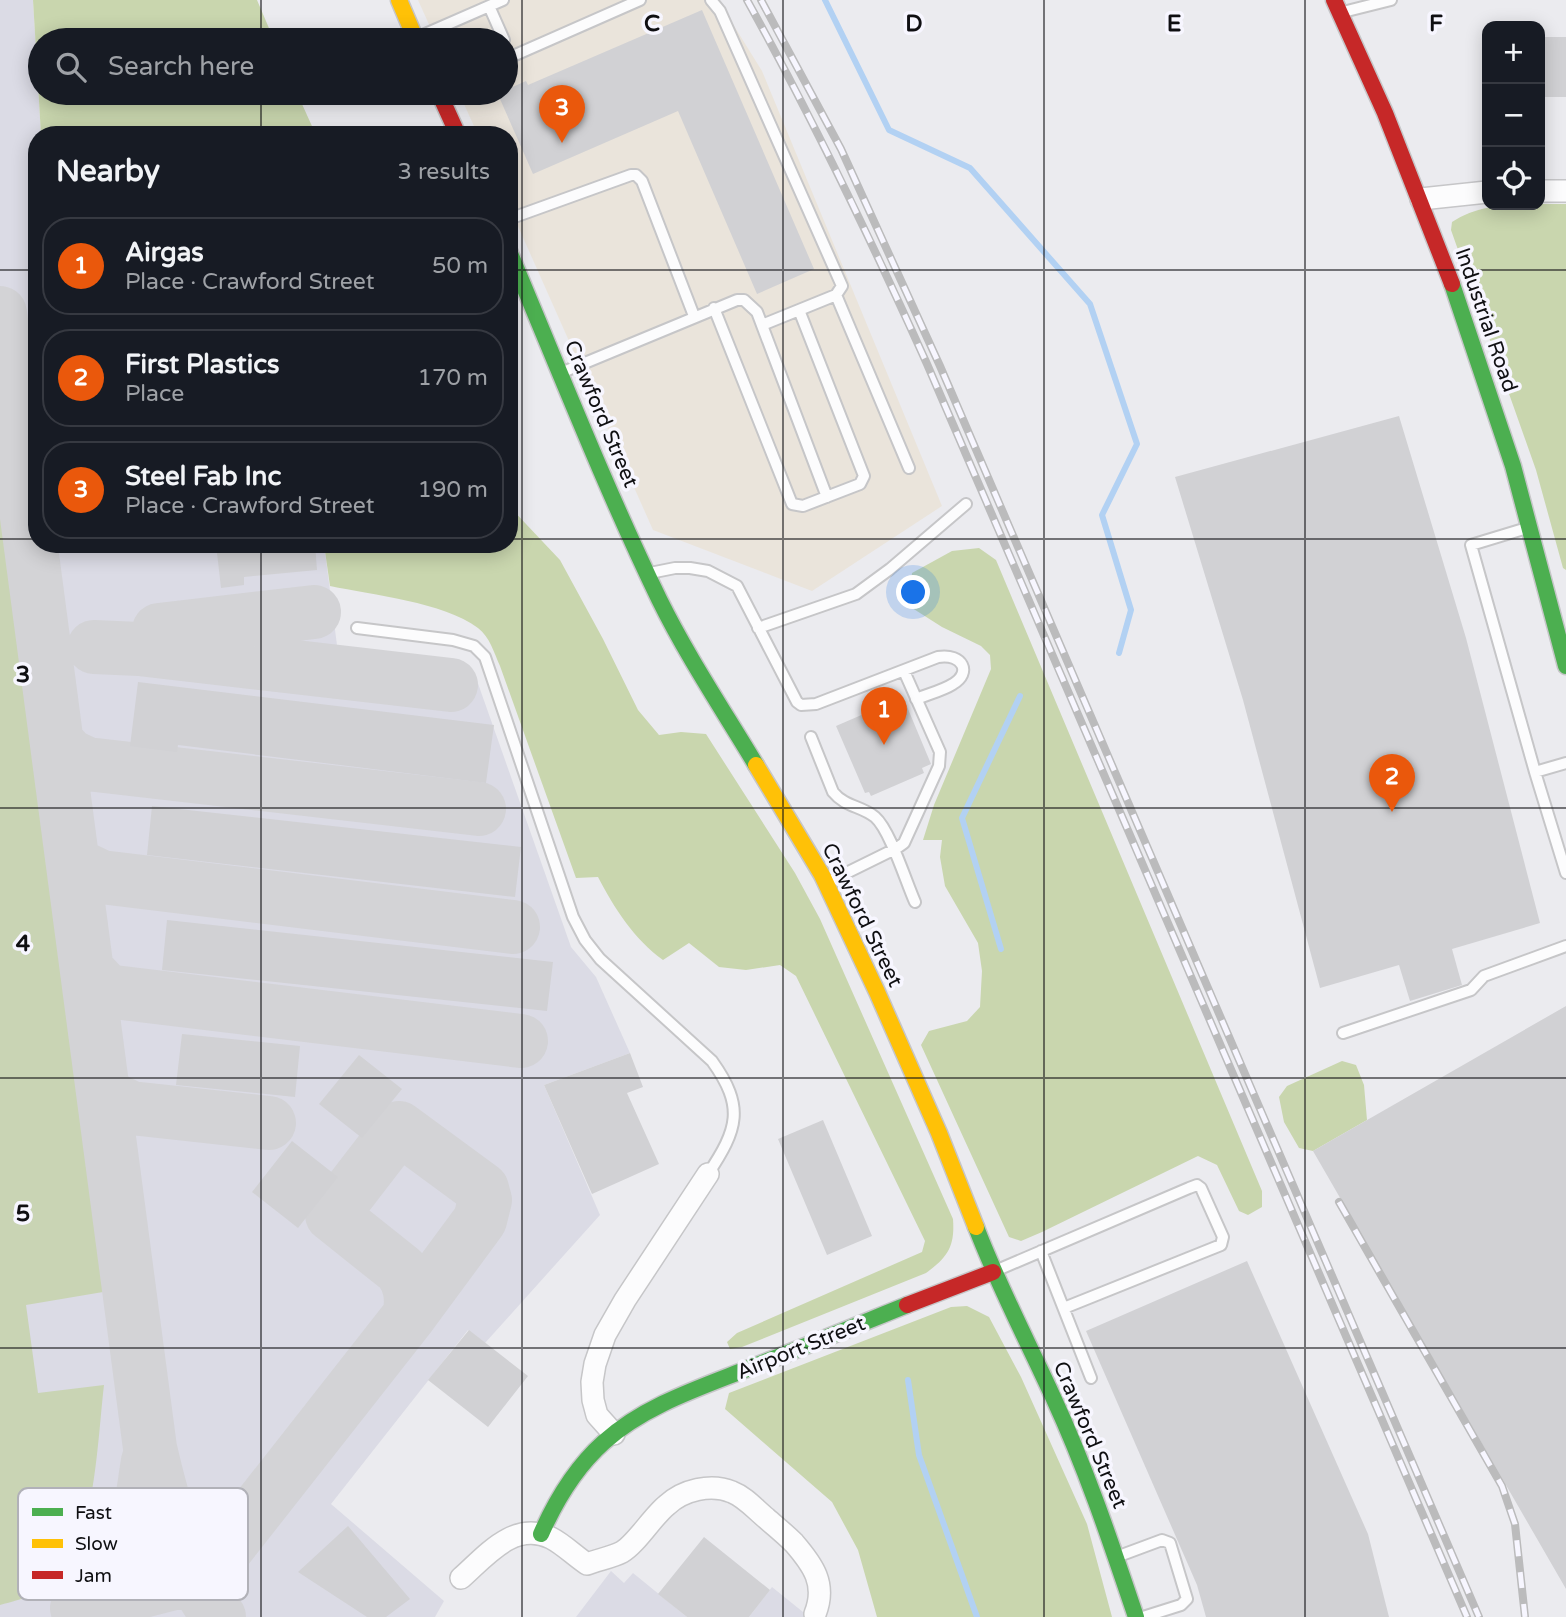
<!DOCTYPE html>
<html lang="en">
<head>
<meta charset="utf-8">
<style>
  :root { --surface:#171b24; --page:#242831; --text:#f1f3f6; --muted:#9ea1a6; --line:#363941; --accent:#ea580c }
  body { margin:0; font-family:"Varela Round",sans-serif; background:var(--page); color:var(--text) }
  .controls { position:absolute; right:21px; top:21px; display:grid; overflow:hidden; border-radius:14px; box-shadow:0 4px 18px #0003 }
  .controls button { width:63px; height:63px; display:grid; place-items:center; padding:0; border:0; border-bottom:2px solid var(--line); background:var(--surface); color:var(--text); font:35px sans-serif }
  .you { position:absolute; left:914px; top:593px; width:24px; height:24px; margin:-18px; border:5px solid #fff; border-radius:50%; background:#1a73e8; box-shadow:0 0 0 10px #1a73e833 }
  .badge { display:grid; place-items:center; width:46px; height:46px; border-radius:50%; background:var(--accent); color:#fff; font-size:23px; font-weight:700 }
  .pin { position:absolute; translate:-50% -58px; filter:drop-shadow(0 2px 4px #0008) }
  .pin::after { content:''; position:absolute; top:37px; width:24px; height:21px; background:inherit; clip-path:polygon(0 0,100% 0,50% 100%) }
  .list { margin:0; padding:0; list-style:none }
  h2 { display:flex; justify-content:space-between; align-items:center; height:91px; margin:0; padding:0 28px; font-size:30px }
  h2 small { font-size:23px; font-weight:400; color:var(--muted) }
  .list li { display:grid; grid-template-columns:46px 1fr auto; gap:21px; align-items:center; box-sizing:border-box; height:98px; margin:0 14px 14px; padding:0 14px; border:2px solid var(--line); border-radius:28px }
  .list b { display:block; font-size:26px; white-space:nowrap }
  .list p { margin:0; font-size:23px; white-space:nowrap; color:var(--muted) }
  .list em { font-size:23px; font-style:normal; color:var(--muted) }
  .icon { flex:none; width:38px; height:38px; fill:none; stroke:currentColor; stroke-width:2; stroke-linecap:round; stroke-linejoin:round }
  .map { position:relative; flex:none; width:1566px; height:1617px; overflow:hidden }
  .search { position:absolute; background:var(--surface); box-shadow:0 4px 18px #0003; left:28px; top:28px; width:490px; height:77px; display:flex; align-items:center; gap:18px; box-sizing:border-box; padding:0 24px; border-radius:38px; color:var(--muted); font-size:26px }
  .panel { position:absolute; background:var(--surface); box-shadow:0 4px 18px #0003; left:28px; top:126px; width:490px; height:427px; border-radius:28px }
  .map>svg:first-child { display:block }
</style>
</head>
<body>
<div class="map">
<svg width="1566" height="1617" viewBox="0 0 1566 1617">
  <rect width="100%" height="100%" fill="#ebebef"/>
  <path fill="#dbdbe5" d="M0 0H33L41 135H37V544H324L338 653 456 662 467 668 475 675 571 947 596 977 630 1053 544 1085 600 1215 485 1343 468 1330 331 1504 444 1601 435 1617H0Z
    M611 1571 624 1583 633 1573 687 1617H576Z
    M772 1587 803 1612 826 1617H749Z"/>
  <path fill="#eae4db" d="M418 0H718L762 71 942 506 812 591 653 530 509 206V135H478L459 93H506V40H436Z"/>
  <path fill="#c9d4b4" d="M0 506 103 1292 26 1305 38 1393 104 1385C98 1435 95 1537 62 1574 45 1593 23 1599 0 1605Z"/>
  <path fill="#c9d6ae" d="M33 0H257L274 40H40V93H297L316 135H41Z
    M1566 204V570L1563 568 1536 470 1451 230 1452 222C1486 200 1529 204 1566 204Z
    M509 506 560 560 603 639 638 710 659 735 681 732 706 734 795 873 820 919 953 1219C955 1246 948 1257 926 1273L742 1347 730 1349 727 1342 737 1333 922 1252 925 1241 796 976 780 965 746 970 719 967 689 943 663 960C634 939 614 908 598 877L576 878 500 666C494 653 490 637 478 628 443 602 373 595 330 586L324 544H509Z
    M979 548 996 560 1262 1191V1207L1248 1215 1239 1211 1217 1165 1198 1156 1042 1232 1021 1241 1009 1237 921 1045 929 1031 967 1021 980 1007 982 971 978 943 945 886 940 857 942 840H923L934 805 991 669 990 655 981 646 942 627 909 606 912 573 952 551Z
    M1342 1061 1356 1065 1364 1085 1367 1120 1313 1151 1299 1148 1284 1122 1279 1097 1287 1086Z
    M967 1306 989 1317 1021 1377 1087 1524 1112 1617H877L858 1550 832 1502 725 1409 729 1393 951 1307Z"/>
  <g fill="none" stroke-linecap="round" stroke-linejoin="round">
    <path stroke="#b2d1f3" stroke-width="6" d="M825 0 889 130 970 168 1090 304 1137 444 1102 515 1131 610 1119 653
      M1001 949 962 818 1020 696
      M908 1380 919 1455 977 1617"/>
    <path stroke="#d3d3d6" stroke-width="54" d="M0 313 150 1448C164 1509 180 1566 219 1617
      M159 630 314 612
      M94 647 139 649 451 685
      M57 742 70 756 87 764 479 809
      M73 859 80 867 101 877 513 927
      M88 971 104 988 114 992 521 1041
      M103 1088 112 1099 131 1108 269 1123
      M79 1607C88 1602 98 1597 106 1589 138 1558 141 1503 148 1461
      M77 1608 193 1578 204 1573 216 1562 410 1315 480 1220 485 1200 482 1189 399 1128 332 1215 401 1270C411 1285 412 1297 410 1315"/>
  </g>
  <path fill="#d1d1d4" d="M702 10 814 269 757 294 678 111 533 174 500 99V93H506V90L526 81 528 85Z
    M1540 37H1566V97H1540Z
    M1399 416 1466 638 1540 923 1452 949 1462 985 1410 1001 1399 965 1320 988 1243 700 1175 477Z
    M216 544H315L317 570 244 577V585L221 588Z
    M138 682 494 725 486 783 178 745 177 752 130 746Z
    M903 697 931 764 922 768 924 773 871 796 869 792 865 793 836 726Z
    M152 806 521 847 515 897 147 855Z
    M167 920 553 962 547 1011 162 970Z
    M1566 1006V1589L1313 1151Z
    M182 1034 300 1046 295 1097 176 1085Z
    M630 1053 643 1087 627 1093 659 1164 592 1194 544 1085Z
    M359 1055 402 1089 362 1138 319 1104Z
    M823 1120 872 1236 827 1255 778 1139Z
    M292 1141 338 1177 298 1228 252 1192Z
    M1247 1261 1368 1534 1389 1617H1206L1197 1585 1086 1331Z
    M469 1330 528 1376 488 1427 428 1380Z
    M348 1526 410 1599 386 1617H367L298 1572Z
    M704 1537 770 1590 749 1617H687L658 1594Z"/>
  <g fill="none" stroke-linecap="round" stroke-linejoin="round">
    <g stroke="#c6c6c8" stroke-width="14">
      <path id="lane" d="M711 0 720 11 842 286 836 295 762 325
        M489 6 504 40
        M1343 12 1391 0
        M416 38 503 0
        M506 59 640 0
        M509 219 631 175H636L642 181 694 316
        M836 295 909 468
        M714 308 792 504 803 506 860 484 864 476 799 310
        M563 372 737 300H744L757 312 827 497
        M1527 528 1471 545 1535 772 1566 763
        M650 573 675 568H690L708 571 737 586 797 702 801 705 816 704 938 657C963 653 972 673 953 684 942 691 928 694 916 699
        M357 628 453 640 474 646 485 657 573 917 585 940 600 959 712 1061C745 1107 738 1129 708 1174
        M758 628 856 594 890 569 966 504
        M811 737 833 792C845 807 862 806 875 817 890 830 906 882 915 902
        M1535 772 1566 873
        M828 882 897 848 904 843 939 766 940 752 904 671
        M1343 1033 1471 990 1484 976 1566 946
        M1041 1251 1091 1378
        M995 1271 1189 1188 1197 1185 1201 1188 1223 1237 1221 1245 1064 1308
        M1119 1556 1162 1540 1170 1543 1187 1599 1181 1605 1143 1617"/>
    </g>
    <g stroke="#c6c6c8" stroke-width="24">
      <path id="street" d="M1540 191H1566
        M1421 199 1487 192
        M614 1434 597 1415 593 1400 592 1382 595 1364 605 1335 625 1300 708 1174
        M461 1578C486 1556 514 1520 551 1538 563 1544 575 1556 587 1564 597 1560 613 1557 622 1552 636 1544 653 1516 667 1505 683 1490 711 1483 732 1492 745 1497 755 1509 766 1518 775 1526 785 1534 794 1543 813 1565 827 1584 815 1614"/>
    </g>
    <g stroke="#c6c6c8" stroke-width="19">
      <path id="fast" d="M509 251C558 367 604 485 659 599 687 656 723 710 756 765
        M1452 284 1513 466 1566 666
        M976 1227C998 1285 1027 1340 1053 1397 1086 1468 1111 1543 1136 1617
        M541 1534C556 1500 576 1467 604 1442 645 1405 702 1387 752 1367 804 1347 855 1326 907 1305"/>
    </g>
    <g stroke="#c6c6c8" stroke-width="19">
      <path id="slow" d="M399 0 416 40
        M756 765 822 875 877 992 939 1133 976 1227"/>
    </g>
    <g stroke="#c6c6c8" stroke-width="19">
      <path id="jam" d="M1334 0 1385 113 1452 284
        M439 93 458 135
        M907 1305 993 1272"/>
    </g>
    <use href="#lane" stroke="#fcfcfd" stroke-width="10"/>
    <use href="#street" stroke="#fcfcfd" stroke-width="21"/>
    <use href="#fast" stroke="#4caf50" stroke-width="16"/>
    <use href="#slow" stroke="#ffc107" stroke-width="16"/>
    <use href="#jam" stroke="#c62828" stroke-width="16"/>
    <g stroke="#bbbbbc" stroke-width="8">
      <path id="rail" d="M747 0C813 119 871 240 927 364L1467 1617
        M761 0 841 149 940 366 1479 1617
        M1339 1202 1502 1486 1515 1524 1525 1617"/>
    </g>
    <use href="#rail" stroke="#f7f6ff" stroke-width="5" stroke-dasharray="16" stroke-linecap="butt"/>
  </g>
  <path fill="none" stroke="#0f0f12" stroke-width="2" stroke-opacity="0.55" d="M261 0V40M522 0V1617M783 0V1617M1044 0V1617M1305 0V1617M261 93V135M0 270H37M509 270H1566M0 539H37M509 539H1566M261 544V1617M0 808H1566M0 1078H1566M0 1348H1566"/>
  <g text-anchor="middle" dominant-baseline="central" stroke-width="7" stroke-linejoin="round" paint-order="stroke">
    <g font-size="21" fill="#0f0f12" stroke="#f7f6ff">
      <text transform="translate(1486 320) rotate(71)">Industrial Road</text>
      <text transform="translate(601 414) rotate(67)">Crawford Street</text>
      <text transform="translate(862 915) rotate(64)">Crawford Street</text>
      <text transform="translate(801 1348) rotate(-22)">Airport Street</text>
      <text transform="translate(1090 1435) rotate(67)">Crawford Street</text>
    </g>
  </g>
  <rect x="18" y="1488" width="230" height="112" rx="10" fill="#f7f6ff" stroke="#b1b1b8" stroke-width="2"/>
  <rect x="32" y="1508" width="31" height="8" fill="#4caf50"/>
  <rect x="32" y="1539" width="31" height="9" fill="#ffc107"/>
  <rect x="32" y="1571" width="31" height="8" fill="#c62828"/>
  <g font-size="19" fill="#0f0f12">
    <text x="75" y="1519">Fast</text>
    <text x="75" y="1550">Slow</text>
    <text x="75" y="1582">Jam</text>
  </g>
  <g font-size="23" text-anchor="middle" font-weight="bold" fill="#0f0f12" stroke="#f7f6ff" stroke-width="7" stroke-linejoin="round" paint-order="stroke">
    <text x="652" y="31">C</text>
    <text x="914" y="31">D</text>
    <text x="1174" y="31">E</text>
    <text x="1436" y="31">F</text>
    <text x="23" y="682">3</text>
    <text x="23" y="951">4</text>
    <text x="23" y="1221">5</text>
  </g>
</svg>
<div class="controls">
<button>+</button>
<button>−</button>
<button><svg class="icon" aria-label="locate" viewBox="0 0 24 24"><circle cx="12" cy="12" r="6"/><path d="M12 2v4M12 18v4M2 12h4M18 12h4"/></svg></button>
</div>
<div class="you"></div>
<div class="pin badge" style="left:884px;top:745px">1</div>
<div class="pin badge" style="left:1392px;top:812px">2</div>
<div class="pin badge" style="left:562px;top:143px">3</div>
<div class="search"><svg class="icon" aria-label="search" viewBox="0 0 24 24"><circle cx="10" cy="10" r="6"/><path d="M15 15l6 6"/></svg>Search here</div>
<section class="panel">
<h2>Nearby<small>3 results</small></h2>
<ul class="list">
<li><span class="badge">1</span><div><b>Airgas</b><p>Place · Crawford Street</p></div><em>50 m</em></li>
<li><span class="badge">2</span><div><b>First Plastics</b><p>Place</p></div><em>170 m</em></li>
<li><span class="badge">3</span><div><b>Steel Fab Inc</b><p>Place · Crawford Street</p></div><em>190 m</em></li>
</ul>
</section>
</div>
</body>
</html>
